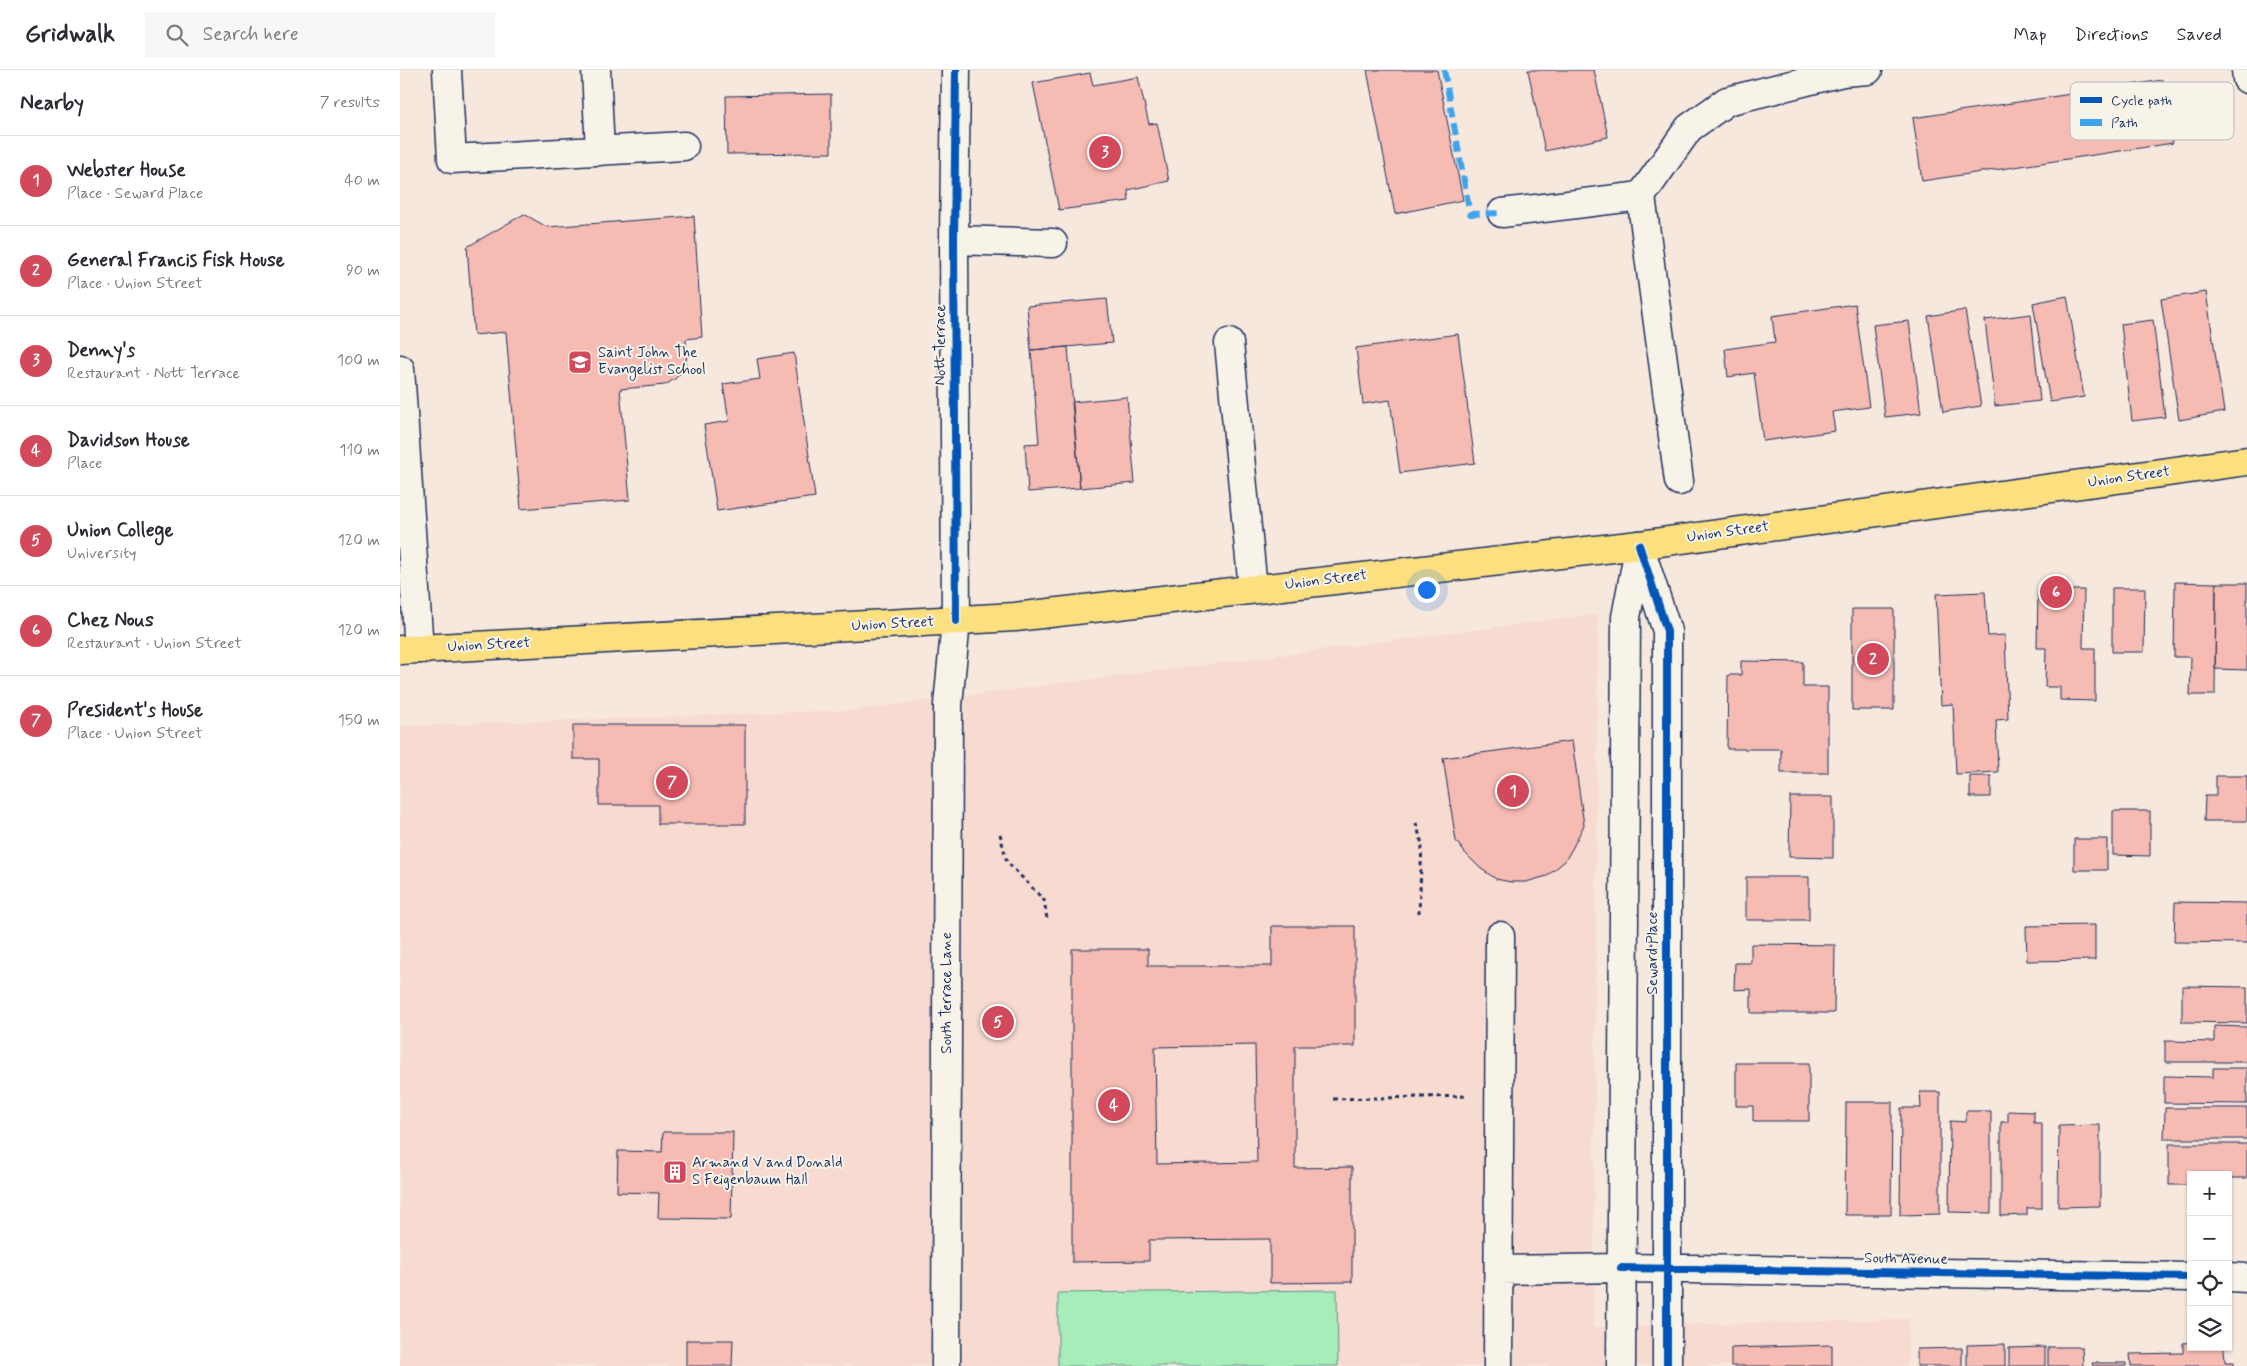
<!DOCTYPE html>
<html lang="en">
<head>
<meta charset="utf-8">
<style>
  :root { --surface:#fff; --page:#f7f7f7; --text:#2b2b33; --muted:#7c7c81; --line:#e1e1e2; --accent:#d1495b }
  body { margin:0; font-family:Mynerve,sans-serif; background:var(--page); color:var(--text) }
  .controls { position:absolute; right:15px; bottom:15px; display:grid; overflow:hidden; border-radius:0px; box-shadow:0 1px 4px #0004 }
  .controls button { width:45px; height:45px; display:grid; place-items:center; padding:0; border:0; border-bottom:1px solid var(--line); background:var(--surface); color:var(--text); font:25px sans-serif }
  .you { position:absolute; left:1026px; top:519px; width:18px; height:18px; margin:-12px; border:4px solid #fff; border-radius:50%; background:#1a73e8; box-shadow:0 0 0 8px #1a73e833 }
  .badge { display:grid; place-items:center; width:32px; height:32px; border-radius:50%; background:var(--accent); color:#fff; font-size:16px; font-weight:700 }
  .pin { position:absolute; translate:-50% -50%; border:2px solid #fff; box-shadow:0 1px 5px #0006 }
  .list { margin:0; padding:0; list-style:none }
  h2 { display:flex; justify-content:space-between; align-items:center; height:65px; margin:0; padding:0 20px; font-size:21px }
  h2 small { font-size:16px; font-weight:400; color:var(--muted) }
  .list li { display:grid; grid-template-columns:32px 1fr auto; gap:15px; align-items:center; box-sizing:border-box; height:90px; padding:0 20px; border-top:1px solid var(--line) }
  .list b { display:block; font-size:19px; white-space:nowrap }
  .list p { margin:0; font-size:16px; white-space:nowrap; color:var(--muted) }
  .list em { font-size:16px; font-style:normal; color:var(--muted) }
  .icon { flex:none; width:28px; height:28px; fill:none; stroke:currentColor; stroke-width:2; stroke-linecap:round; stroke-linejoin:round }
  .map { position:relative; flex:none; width:1847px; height:1296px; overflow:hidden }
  header { display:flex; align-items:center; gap:30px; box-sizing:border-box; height:70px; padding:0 25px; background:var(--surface); border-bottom:1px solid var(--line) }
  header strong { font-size:24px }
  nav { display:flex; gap:28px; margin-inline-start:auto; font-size:18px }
  .search { width:350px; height:45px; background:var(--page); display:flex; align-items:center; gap:12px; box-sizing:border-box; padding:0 18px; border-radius:0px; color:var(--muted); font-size:19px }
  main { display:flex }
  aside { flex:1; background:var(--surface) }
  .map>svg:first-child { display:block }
</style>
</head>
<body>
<header>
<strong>Gridwalk</strong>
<div class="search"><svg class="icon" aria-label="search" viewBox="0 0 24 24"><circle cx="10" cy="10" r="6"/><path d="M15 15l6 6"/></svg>Search here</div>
<nav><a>Map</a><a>Directions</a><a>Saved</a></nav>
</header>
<main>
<aside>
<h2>Nearby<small>7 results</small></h2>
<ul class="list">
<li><span class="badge">1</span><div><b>Webster House</b><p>Place · Seward Place</p></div><em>40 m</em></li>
<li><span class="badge">2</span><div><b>General Francis Fisk House</b><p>Place · Union Street</p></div><em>90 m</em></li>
<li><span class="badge">3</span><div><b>Denny's</b><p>Restaurant · Nott Terrace</p></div><em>100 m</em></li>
<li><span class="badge">4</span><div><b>Davidson House</b><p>Place</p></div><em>110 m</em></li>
<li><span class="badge">5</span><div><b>Union College</b><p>University</p></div><em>120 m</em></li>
<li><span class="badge">6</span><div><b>Chez Nous</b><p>Restaurant · Union Street</p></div><em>120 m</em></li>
<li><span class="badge">7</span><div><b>President's House</b><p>Place · Union Street</p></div><em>150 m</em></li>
</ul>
</aside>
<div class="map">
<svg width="1847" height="1296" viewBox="0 0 1847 1296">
  <rect width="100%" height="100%" fill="#f7e8dd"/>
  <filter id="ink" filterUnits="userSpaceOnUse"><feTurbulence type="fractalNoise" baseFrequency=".02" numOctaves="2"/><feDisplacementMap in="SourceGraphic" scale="10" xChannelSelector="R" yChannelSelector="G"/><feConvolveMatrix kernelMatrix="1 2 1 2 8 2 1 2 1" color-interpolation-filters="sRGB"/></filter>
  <g filter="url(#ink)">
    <path fill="#f7dad0" d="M1198 544 1193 1257 1509 1249 1508 1296H0V656L454 640Z"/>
    <path fill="#a7edb9" stroke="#618e8c" d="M937 1220 938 1296H658V1223Z"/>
    <path fill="#f6bbb3" stroke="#1b2f5e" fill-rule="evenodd" d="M967 0H1037L1063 130 995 144Z
      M1128 0H1194L1208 67 1145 81Z
      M690 3 693 15 738 7 749 54 757 53 769 111 728 120 729 131 659 140 633 13Z
      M1763 10 1773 73 1522 111 1513 48Z
      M431 24V83L327 84 326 26Z
      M124 144 147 157 294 146 302 267 286 269 287 286 284 300 275 309 265 315 220 319 230 430 121 439 106 262 74 265 67 177Z
      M1806 222 1824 342 1779 350 1761 229Z
      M1667 226 1684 327 1650 332 1633 233Z
      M707 229 712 273 631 280 627 236Z
      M1455 234 1469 337 1432 342 1435 361 1363 371 1354 303 1328 307 1325 279 1375 272 1372 246Z
      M1565 240 1581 336 1543 342 1528 246Z
      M1631 244 1640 331 1595 336 1585 250Z
      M1753 250 1765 347 1732 351 1721 254Z
      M1509 251 1521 343 1485 347 1473 255Z
      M1058 264 1075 393 1000 403 990 330 963 334 956 278Z
      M668 277 680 418 628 422 625 374 639 373 631 280Z
      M394 283 415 427 317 441 304 355 329 351 323 314 360 309 357 289Z
      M727 327 735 413 680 418 672 332Z
      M1775 512 1816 513 1815 625H1790L1791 587H1774Z
      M1816 513H1847V600L1815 599Z
      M1712 518H1745L1744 582H1712Z
      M1638 520H1684L1683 578H1695V631L1660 630V617H1645L1646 578H1637Z
      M1585 522 1588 566 1605 565 1608 649 1596 650 1598 702 1556 704 1553 634 1541 635 1536 524Z
      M1452 539H1494V640H1452Z
      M1341 591 1403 592V617H1428V703H1381V679H1327L1328 605H1341Z
      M173 655H345V754H258V735H199V689H173Z
      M1172 671 1184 755 1173 777 1165 791 1147 806 1126 812H1111L1096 809 1080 798 1065 783 1056 771 1043 688Z
      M1570 706H1591V727H1570Z
      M1816 706H1847V751H1804L1805 726H1816Z
      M1390 727H1433V788L1389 787Z
      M1713 741H1750V786L1713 785Z
      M1674 769H1707V800H1674Z
      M1346 807H1409V850H1346Z
      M1775 832 1847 833V873L1774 872Z
      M1695 855V890L1627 891 1626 856Z
      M872 856H955V976H895V1098L952 1097V1212L870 1213V1169L749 1170V1191L672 1192V879H748V896H872ZM855 975 857 1092 757 1094 755 977Z
      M1351 874 1435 875 1434 943H1351V919L1334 920 1335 893H1351Z
      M1782 916 1847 917V953L1782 952Z
      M1814 956 1847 957V992H1765V971L1814 972Z
      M1336 993H1409V1051H1353V1036H1336Z
      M1813 998H1847V1034L1764 1033V1006L1813 1007Z
      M1520 1022H1540V1144L1500 1145 1501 1038H1521Z
      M1446 1032H1492L1491 1145H1445Z
      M1765 1038H1847V1069H1764Z
      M1566 1041H1591V1143L1549 1142 1550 1051 1566 1052Z
      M1608 1041 1634 1042V1053H1642V1138H1627V1145L1601 1146V1052H1608Z
      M1700 1055V1136L1658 1137 1659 1056Z
      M263 1062H333L331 1149 258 1148 259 1123 217 1122 218 1081 262 1082Z
      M1769 1074H1847V1108H1828V1105H1791V1115H1769Z
      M286 1270H333L332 1296H286Z
      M1791 1272V1277H1824L1825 1292H1834V1296H1731L1730 1284 1783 1283V1273Z
      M1605 1274V1296H1567V1275Z
      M1432 1275V1296H1331V1278Z
      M1645 1277V1296H1609V1278Z
      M1648 1277H1682L1683 1296H1648Z
      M1562 1278V1296H1517V1279Z
      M1692 1293H1726V1296H1693Z"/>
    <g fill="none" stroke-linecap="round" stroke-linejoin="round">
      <g stroke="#1b2f5e" stroke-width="31">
        <path id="minor" d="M47 0 52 89 284 76
          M196 0 200 81
          M1846 0 1847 9
          M1102 143 1241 126
          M554 170 653 173
          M829 273 853 519
          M0 299 19 579
          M1279 411 1241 126 1289 58 1327 31 1443 2 1468 0
          M1239 475 1267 561V1296
          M1099 1200 1221 1198 1791 1207
          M1828 1207 1847 1208
          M546 1296 548 635 556 551 554 170 556 0
          M1098 1296 1100 866
          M1221 1296 1226 547 1239 479"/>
      </g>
      <g stroke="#1b2f5e" stroke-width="31">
        <path id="major" d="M0 580 615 547 1239 475 1847 391"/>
      </g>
      <path stroke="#1b2f5e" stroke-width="3" stroke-dasharray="4 4" stroke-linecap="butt" d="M1016 753 1022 774 1019 843
        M600 764 607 792 644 830 647 849
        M933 1029 1067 1026"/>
      <use href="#minor" stroke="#f7f3e8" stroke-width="28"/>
      <use href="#major" stroke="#fce080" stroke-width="28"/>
      <path stroke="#3da3ed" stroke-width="6" stroke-dasharray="12 6" stroke-linecap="butt" d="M1044 0 1070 144 1102 143"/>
      <g stroke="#f7f3e8" stroke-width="11">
        <path id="cycleway" d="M1239 475 1267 561V1296
          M556 551 554 170 556 0
          M1221 1198 1791 1207"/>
      </g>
      <use href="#cycleway" stroke="#0057b8" stroke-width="8"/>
    </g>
  </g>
  <defs>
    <g id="school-square" transform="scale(1.25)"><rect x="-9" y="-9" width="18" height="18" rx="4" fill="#d1495b" stroke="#f7f3e8"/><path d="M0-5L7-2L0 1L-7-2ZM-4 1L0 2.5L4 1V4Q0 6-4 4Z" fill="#fff"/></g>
    <g id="building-square" transform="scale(1.25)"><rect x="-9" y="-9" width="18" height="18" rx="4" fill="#d1495b" stroke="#f7f3e8"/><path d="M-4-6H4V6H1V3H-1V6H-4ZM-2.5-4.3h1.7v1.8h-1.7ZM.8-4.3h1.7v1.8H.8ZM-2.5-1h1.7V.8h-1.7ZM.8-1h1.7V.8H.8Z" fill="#fff"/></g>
  </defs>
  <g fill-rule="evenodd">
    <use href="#school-square" x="180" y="292"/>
    <use href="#building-square" x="275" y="1102"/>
  </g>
  <g text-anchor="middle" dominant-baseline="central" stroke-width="4" stroke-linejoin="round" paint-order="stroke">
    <g font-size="15" fill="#1b2f5e" stroke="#f7f3e8">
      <text transform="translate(541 275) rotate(-90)">Nott Terrace</text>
      <text transform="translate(1729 407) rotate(-8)">Union Street</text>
      <text transform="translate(1328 462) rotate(-8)">Union Street</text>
      <text transform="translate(926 510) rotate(-7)">Union Street</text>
      <text transform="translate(493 554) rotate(-3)">Union Street</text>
      <text transform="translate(89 575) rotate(-3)">Union Street</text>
      <text transform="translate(1253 883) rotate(-90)">Seward Place</text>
      <text transform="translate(547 923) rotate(-90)">South Terrace Lane</text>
      <text transform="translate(1506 1189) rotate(1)">South Avenue</text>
    </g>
    <g font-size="15" fill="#1b2f5e" stroke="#f7f3e8" text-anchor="start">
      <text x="198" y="283">Saint John The<tspan x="198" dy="17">Evangelist School</tspan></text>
      <text x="292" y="1093">Armand V and Donald<tspan x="292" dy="17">S Feigenbaum Hall</tspan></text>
    </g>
  </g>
  <rect x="1670" y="12" width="164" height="58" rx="8" fill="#f7f3e8" stroke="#b5b8bf" stroke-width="1"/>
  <rect x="1680" y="27" width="22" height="6" fill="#0057b8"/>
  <rect x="1680" y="49" width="22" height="7" fill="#3da3ed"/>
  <g font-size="14" fill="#1b2f5e">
    <text x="1711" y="35">Cycle path</text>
    <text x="1711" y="57">Path</text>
  </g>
</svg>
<div class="controls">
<button>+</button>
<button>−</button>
<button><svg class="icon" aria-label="locate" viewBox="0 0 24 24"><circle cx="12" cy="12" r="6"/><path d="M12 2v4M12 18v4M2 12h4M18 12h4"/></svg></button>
<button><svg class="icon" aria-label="layers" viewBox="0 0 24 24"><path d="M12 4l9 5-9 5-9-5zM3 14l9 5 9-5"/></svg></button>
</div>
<div class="you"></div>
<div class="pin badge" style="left:1113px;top:721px">1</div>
<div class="pin badge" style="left:1473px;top:589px">2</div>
<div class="pin badge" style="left:705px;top:82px">3</div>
<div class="pin badge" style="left:714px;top:1035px">4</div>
<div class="pin badge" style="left:598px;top:952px">5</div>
<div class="pin badge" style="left:1656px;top:522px">6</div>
<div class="pin badge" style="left:272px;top:712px">7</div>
</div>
</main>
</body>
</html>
